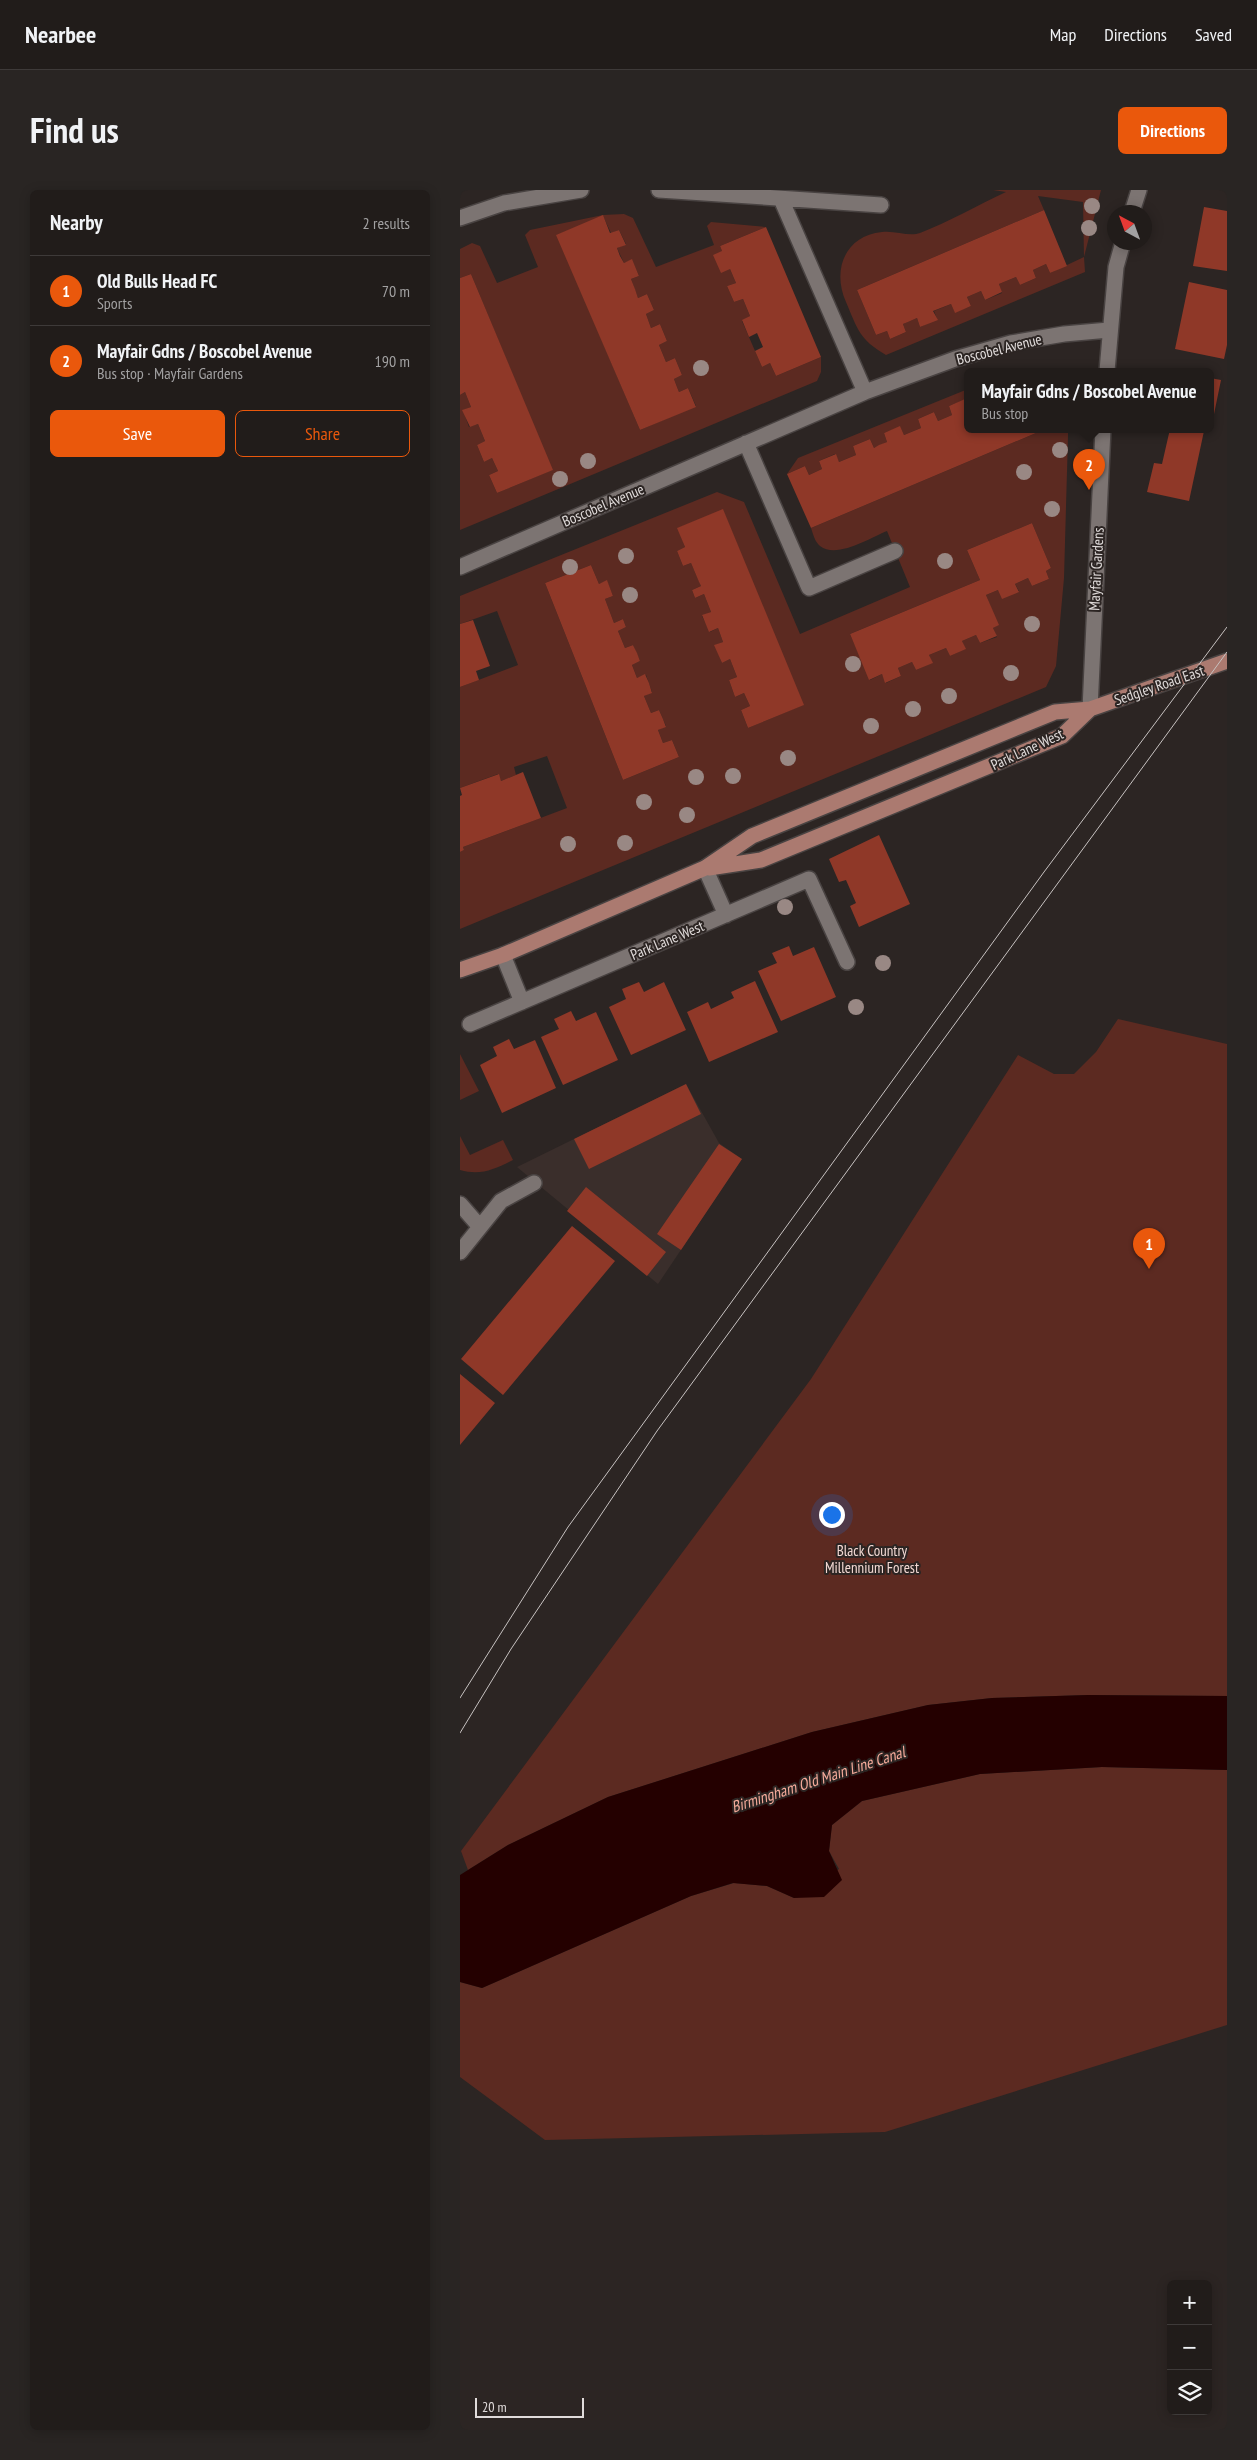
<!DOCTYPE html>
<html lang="en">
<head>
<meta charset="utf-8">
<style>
  :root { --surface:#211c1a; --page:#292523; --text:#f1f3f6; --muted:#a2a1a2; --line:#3e3a39; --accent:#ea580c }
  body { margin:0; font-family:"PT Sans Narrow",sans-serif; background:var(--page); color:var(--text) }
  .controls { position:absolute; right:15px; bottom:15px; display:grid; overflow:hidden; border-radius:8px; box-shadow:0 2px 12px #0003 }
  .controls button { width:45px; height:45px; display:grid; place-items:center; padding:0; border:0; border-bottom:1px solid var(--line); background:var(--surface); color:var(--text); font:25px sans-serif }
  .compass { position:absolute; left:647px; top:15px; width:45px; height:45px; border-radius:50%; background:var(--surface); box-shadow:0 2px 12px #0003; rotate:319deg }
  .scale { position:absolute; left:15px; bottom:12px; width:109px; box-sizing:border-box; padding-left:5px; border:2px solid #e0dbda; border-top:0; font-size:14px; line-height:18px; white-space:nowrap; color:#e0dbda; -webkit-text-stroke:4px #2c2523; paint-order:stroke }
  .you { position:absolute; left:371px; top:1324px; width:18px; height:18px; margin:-12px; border:4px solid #fff; border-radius:50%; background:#1a73e8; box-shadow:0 0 0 8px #1a73e833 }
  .badge { display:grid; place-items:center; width:32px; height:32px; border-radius:50%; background:var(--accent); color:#fff; font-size:16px; font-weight:700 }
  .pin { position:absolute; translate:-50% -41px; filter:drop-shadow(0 1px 2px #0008) }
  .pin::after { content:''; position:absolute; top:26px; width:18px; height:15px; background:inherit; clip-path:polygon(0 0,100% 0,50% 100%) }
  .popup { position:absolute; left:504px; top:178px; width:250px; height:65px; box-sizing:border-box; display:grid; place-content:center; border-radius:8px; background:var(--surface); filter:drop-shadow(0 1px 4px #0005); font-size:16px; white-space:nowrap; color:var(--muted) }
  .popup b { font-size:19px; color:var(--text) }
  .popup::after { content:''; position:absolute; left:50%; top:100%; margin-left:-10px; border:10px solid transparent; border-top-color:var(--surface) }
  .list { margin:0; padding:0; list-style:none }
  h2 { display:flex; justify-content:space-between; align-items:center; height:65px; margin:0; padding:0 20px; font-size:21px }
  h2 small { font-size:16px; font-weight:400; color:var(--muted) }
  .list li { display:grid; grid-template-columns:32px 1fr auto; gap:15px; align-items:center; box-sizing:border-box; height:70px; padding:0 20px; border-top:1px solid var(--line) }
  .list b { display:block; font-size:19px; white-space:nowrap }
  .list p { margin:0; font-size:16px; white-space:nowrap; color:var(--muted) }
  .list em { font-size:16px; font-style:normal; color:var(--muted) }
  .actions { display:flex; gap:10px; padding:15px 20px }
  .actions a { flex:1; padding:11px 0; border:1px solid var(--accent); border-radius:8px; text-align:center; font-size:18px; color:var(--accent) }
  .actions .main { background:var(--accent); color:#fff }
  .icon { flex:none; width:28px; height:28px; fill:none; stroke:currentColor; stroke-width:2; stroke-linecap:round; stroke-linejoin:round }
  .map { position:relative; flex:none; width:767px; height:2240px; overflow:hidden; border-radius:8px }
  header { display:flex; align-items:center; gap:30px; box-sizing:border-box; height:70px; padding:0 25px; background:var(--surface); border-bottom:1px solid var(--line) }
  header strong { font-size:24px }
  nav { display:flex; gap:28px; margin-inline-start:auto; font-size:18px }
  .intro { display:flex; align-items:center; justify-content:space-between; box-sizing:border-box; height:120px; padding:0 30px }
  h1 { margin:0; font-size:35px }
  .button { padding:12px 22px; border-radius:8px; background:var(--accent); color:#fff; font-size:18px; font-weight:700 }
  main { display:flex; gap:30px; padding:0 30px }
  aside { flex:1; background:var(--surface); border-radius:8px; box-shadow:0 2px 12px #0003 }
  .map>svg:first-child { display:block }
</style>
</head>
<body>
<header>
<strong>Nearbee</strong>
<nav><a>Map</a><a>Directions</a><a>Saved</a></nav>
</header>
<div class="intro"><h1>Find us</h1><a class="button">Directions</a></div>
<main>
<aside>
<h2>Nearby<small>2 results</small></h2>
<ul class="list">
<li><span class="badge">1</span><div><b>Old Bulls Head FC</b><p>Sports</p></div><em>70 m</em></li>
<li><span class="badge">2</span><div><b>Mayfair Gdns / Boscobel Avenue</b><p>Bus stop · Mayfair Gardens</p></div><em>190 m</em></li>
</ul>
<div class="actions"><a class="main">Save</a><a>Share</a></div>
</aside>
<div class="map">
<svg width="767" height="2240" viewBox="0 0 767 2240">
  <rect width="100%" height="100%" fill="#2c2523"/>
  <path fill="#3a2e2b" d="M226 894 259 953 282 969 198 1094 57 977Z"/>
  <path fill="#5c2a21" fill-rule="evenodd" d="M533 0H641L624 67 625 82 426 165C399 149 398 140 386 112 372 81 384 46 422 42 434 40 449 47 460 43 489 32 518 15 546 2ZM578 6 623 12 624 67 590 83 586 74 573 80 576 88 560 95 556 87 539 94 542 103 525 110 521 101 507 107 511 116 495 122 491 114 474 121 477 129 460 137 457 128 443 134 446 142 430 149 427 141 416 145 397 100 584 20Z
    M164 24 173 28 196 77 254 55 247 36 251 32 306 37 260 56 276 93 267 96 274 112 283 109 290 126 282 131 302 177 310 173 316 186 361 167V182L357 191 0 340V205L5 202 11 217 3 220 9 237 18 234 25 251 17 255 24 272 32 268 38 281 29 285 37 303 92 280 11 84 0 88V59L12 53 20 56 37 93 78 77 65 45 70 40 143 25ZM143 26 151 43 159 40 166 54 157 58 164 73 172 70 179 86 171 89 178 108 187 104 194 120 186 124 191 138 200 134 207 151 199 155 206 172 215 168 222 185 214 189 219 202 228 198 236 216 180 240 97 45Z
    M508 199V216L504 210 489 216 492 225 478 231 474 222 458 229 461 238 444 245 440 237 424 243 427 252 414 258 410 249 393 256 396 265 379 272 375 264 359 271 362 279 349 285 345 276 327 284 338 268Z
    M575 239H608V246L604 388 596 476 586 497 0 739V662L4 660 3 657 107 618 87 566 54 577 56 585 41 591 38 584 0 598V497L58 475 37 421 0 434V406L257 302 284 312 340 444 450 397 427 341C410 348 377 369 360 356 355 352 353 344 351 338L576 243ZM263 320 343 515 288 538 281 520 290 516 284 503 275 507 269 490 277 487 270 469 262 473 255 455 263 452 258 438 250 442 242 426 251 422 244 404 235 408 232 400 241 396 231 373 223 376 217 361 225 357 218 338ZM572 333 591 378 586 381 589 389 572 396 568 388 555 394 559 401 538 400 526 405 538 435 533 438 537 447 520 453 516 445 502 451 505 459 490 466 486 458 469 465 472 473 456 480 452 472 438 478 441 486 426 493 422 484 410 490 390 444 520 390 507 360ZM131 375 139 394 147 391 153 406 145 409 154 433 163 429 166 437 158 441 165 458 173 455 180 471 172 475 177 488 186 485 192 502 184 506 191 523 199 520 206 536 198 540 203 553 212 550 219 567 163 590 85 393Z
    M658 829 767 854V1506L628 1505 532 1508 468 1515 352 1542 148 1607 48 1655 8 1680 1 1661 351 1189 558 865 594 884H614L636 862Z
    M0 864 19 901 0 910Z
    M0 946 10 965 43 950 53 970C35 979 21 986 0 980Z
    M642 1577 767 1580V1835L425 1942 85 1950 0 1887V1792L22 1798 231 1706 274 1693 307 1696 334 1708 379 1679 369 1661 372 1635 402 1611 520 1584Z"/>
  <path fill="#240000" d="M628 1505 767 1506V1580L642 1577 520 1584 402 1611 372 1635 369 1661 382 1690 364 1707 334 1708 307 1696 273 1693 231 1706 22 1798 0 1792V1685L48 1655 148 1607 352 1542 468 1515 532 1508Z"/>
  <path fill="#8f3828" d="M744 17 767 21V81L733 76Z
    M584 20 607 76 590 83 586 74 573 80 576 88 560 95 556 87 539 94 542 102 525 110 521 101 507 107 511 116 495 123 491 114 473 121 478 130 460 137 457 128 448 132 443 134 446 142 430 149 427 141 416 145 397 100Z
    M143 25 150 43 159 40 166 55 157 58 160 66 164 73 172 69 179 86 171 89 175 99 178 108 187 104 194 120 186 124 191 138 200 134 207 151 199 155 206 172 215 168 222 185 214 189 217 197 219 202 228 198 236 217 180 240 96 45Z
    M306 37 361 167 316 186 310 173 302 177 295 161 303 157 297 143 289 147 282 130 290 126 283 109 274 112 267 96 276 93 270 79 261 83 253 65 262 61 260 56Z
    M11 84 93 280 37 303 29 285 38 281 32 268 24 272 17 255 25 251 18 234 10 237 2 220 11 217 5 202 0 205V88Z
    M729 92 767 100V155L764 169 715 159Z
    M750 188 761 190 753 229 750 228Z
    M505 209 508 216V239H575L576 243 351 338 327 284 345 276 349 285 362 279 359 271 376 264 379 272 396 265 393 256 410 249 414 258 419 255 427 252 424 243 440 236 444 245 461 238 458 229 474 222 478 231 492 225 489 216Z
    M710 239 744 241 729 311 687 302 694 273 702 274Z
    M263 319 344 515 288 538 281 520 290 516 284 503 275 507 269 490 277 487 270 469 262 473 254 455 263 452 258 438 249 442 242 425 251 422 244 404 235 408 232 400 241 396 239 392 231 373 223 376 217 361 225 357 217 338Z
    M572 333 591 378 586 381 589 389 572 396 568 388 555 394 559 402 542 409 538 400 526 405 539 435 533 438 537 446 520 453 516 445 502 451 506 459 490 466 486 458 469 465 473 473 456 480 452 472 438 478 441 486 425 493 422 484 409 490 390 444 520 390 507 360Z
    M131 375 139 394 147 390 153 406 145 409 154 433 163 429 166 437 158 441 165 458 173 455 177 463 180 471 172 475 177 488 185 484 189 493 192 503 184 506 191 523 199 520 203 529 206 537 198 540 203 553 212 550 219 567 163 590 85 393Z
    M13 430 30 476 16 481 19 490 0 497V434Z
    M63 582 81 628 3 657 4 660 0 662V606L2 605 0 598 39 584 41 591Z
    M419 645 450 714 399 737 390 716 396 713 386 690 379 692 369 669Z
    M329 756 333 766 354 757 376 807 321 831 298 781 317 773 312 763Z
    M295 791 318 842 249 872 227 822 248 812 251 819 274 808 271 802Z
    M179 792 184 802 204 792 226 840 171 865 149 817 166 809 162 799Z
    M111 821 116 831 136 822 158 870 103 895 81 847 99 839 94 829Z
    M49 849 54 859 75 850 96 898 42 923 20 875 37 866 33 857Z
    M226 894 241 924 129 979 114 949Z
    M259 954 282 969 221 1060 197 1044Z
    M126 997 206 1062 187 1086 107 1021Z
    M112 1036 155 1071 43 1205 1 1169Z
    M0 1184 35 1213 0 1255Z"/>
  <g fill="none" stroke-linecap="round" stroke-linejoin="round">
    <g stroke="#494342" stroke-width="18">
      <path id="minor" d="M199 0 421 15
        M321 9 405 202
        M672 22 679 0
        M0 28 44 13 121 0
        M647 181 656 77 663 52
        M286 253 349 398 435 361
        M0 377 405 202 495 169 551 153 604 144 649 140
        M630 519 643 239
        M245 678 266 725
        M43 765 62 812
        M10 834 349 689 387 772
        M0 1014 20 1037
        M0 1062 41 1011 74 993"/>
    </g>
    <g stroke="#494342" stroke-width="18">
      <path id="major" d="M249 678 301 670 602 546 630 519
        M0 780 43 765 245 678 292 646 595 522 630 519 767 471"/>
    </g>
    <use href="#minor" stroke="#7c7472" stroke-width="15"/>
    <use href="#major" stroke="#ab7a70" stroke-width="15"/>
    <path stroke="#c7c2c1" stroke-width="1" d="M0 1508 108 1337 584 682 767 437
      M0 1543 51 1459 197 1241 767 462"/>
  </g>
  <g fill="#998884">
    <circle cx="632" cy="16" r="8"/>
    <circle cx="629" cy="38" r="8"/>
    <circle cx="241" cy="178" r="8"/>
    <circle cx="600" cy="260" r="8"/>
    <circle cx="128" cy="271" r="8"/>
    <circle cx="564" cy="282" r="8"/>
    <circle cx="100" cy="289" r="8"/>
    <circle cx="592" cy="319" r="8"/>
    <circle cx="166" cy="366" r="8"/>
    <circle cx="485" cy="371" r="8"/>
    <circle cx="110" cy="377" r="8"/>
    <circle cx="170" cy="405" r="8"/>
    <circle cx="572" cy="434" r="8"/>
    <circle cx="393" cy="474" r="8"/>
    <circle cx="551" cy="483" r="8"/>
    <circle cx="489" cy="506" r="8"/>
    <circle cx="453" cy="519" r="8"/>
    <circle cx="411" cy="536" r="8"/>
    <circle cx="328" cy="568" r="8"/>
    <circle cx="273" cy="586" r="8"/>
    <circle cx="236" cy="587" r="8"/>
    <circle cx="184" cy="612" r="8"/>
    <circle cx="227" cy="625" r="8"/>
    <circle cx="165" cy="653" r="8"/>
    <circle cx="108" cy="654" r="8"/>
    <circle cx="325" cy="717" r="8"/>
    <circle cx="423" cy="773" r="8"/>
    <circle cx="396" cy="817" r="8"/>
  </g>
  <g text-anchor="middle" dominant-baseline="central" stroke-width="4" stroke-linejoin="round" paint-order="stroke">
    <g font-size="15" fill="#e0dbda" stroke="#2c2523">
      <text transform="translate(539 159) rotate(-14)">Boscobel Avenue</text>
      <text transform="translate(143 315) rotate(-23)">Boscobel Avenue</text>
      <text transform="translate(636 379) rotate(-87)">Mayfair Gardens</text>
      <text transform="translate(699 495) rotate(-19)">Sedgley Road East</text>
      <text transform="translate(567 559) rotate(-25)">Park Lane West</text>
      <text transform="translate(207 750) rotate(-23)">Park Lane West</text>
    </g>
    <g font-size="15" fill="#f3d9d3" stroke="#2c2523">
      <text x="412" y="1360">Black Country<tspan x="412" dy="17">Millennium Forest</tspan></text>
    </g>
    <g font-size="16" font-style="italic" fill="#f4aa9a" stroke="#2c2523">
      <text transform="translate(358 1589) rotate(-18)">Birmingham Old Main Line Canal</text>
    </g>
  </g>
</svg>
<div class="controls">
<button>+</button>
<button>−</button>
<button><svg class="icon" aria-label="layers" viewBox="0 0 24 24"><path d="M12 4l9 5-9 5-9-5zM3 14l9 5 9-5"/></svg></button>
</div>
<svg class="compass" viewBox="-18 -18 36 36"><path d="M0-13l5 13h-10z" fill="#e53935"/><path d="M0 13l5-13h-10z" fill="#a2a1a2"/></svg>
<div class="scale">20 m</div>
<div class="you"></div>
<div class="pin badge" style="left:689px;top:1079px">1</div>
<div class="pin badge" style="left:629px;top:300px">2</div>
<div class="popup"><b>Mayfair Gdns / Boscobel Avenue</b>Bus stop</div>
</div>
</main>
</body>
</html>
